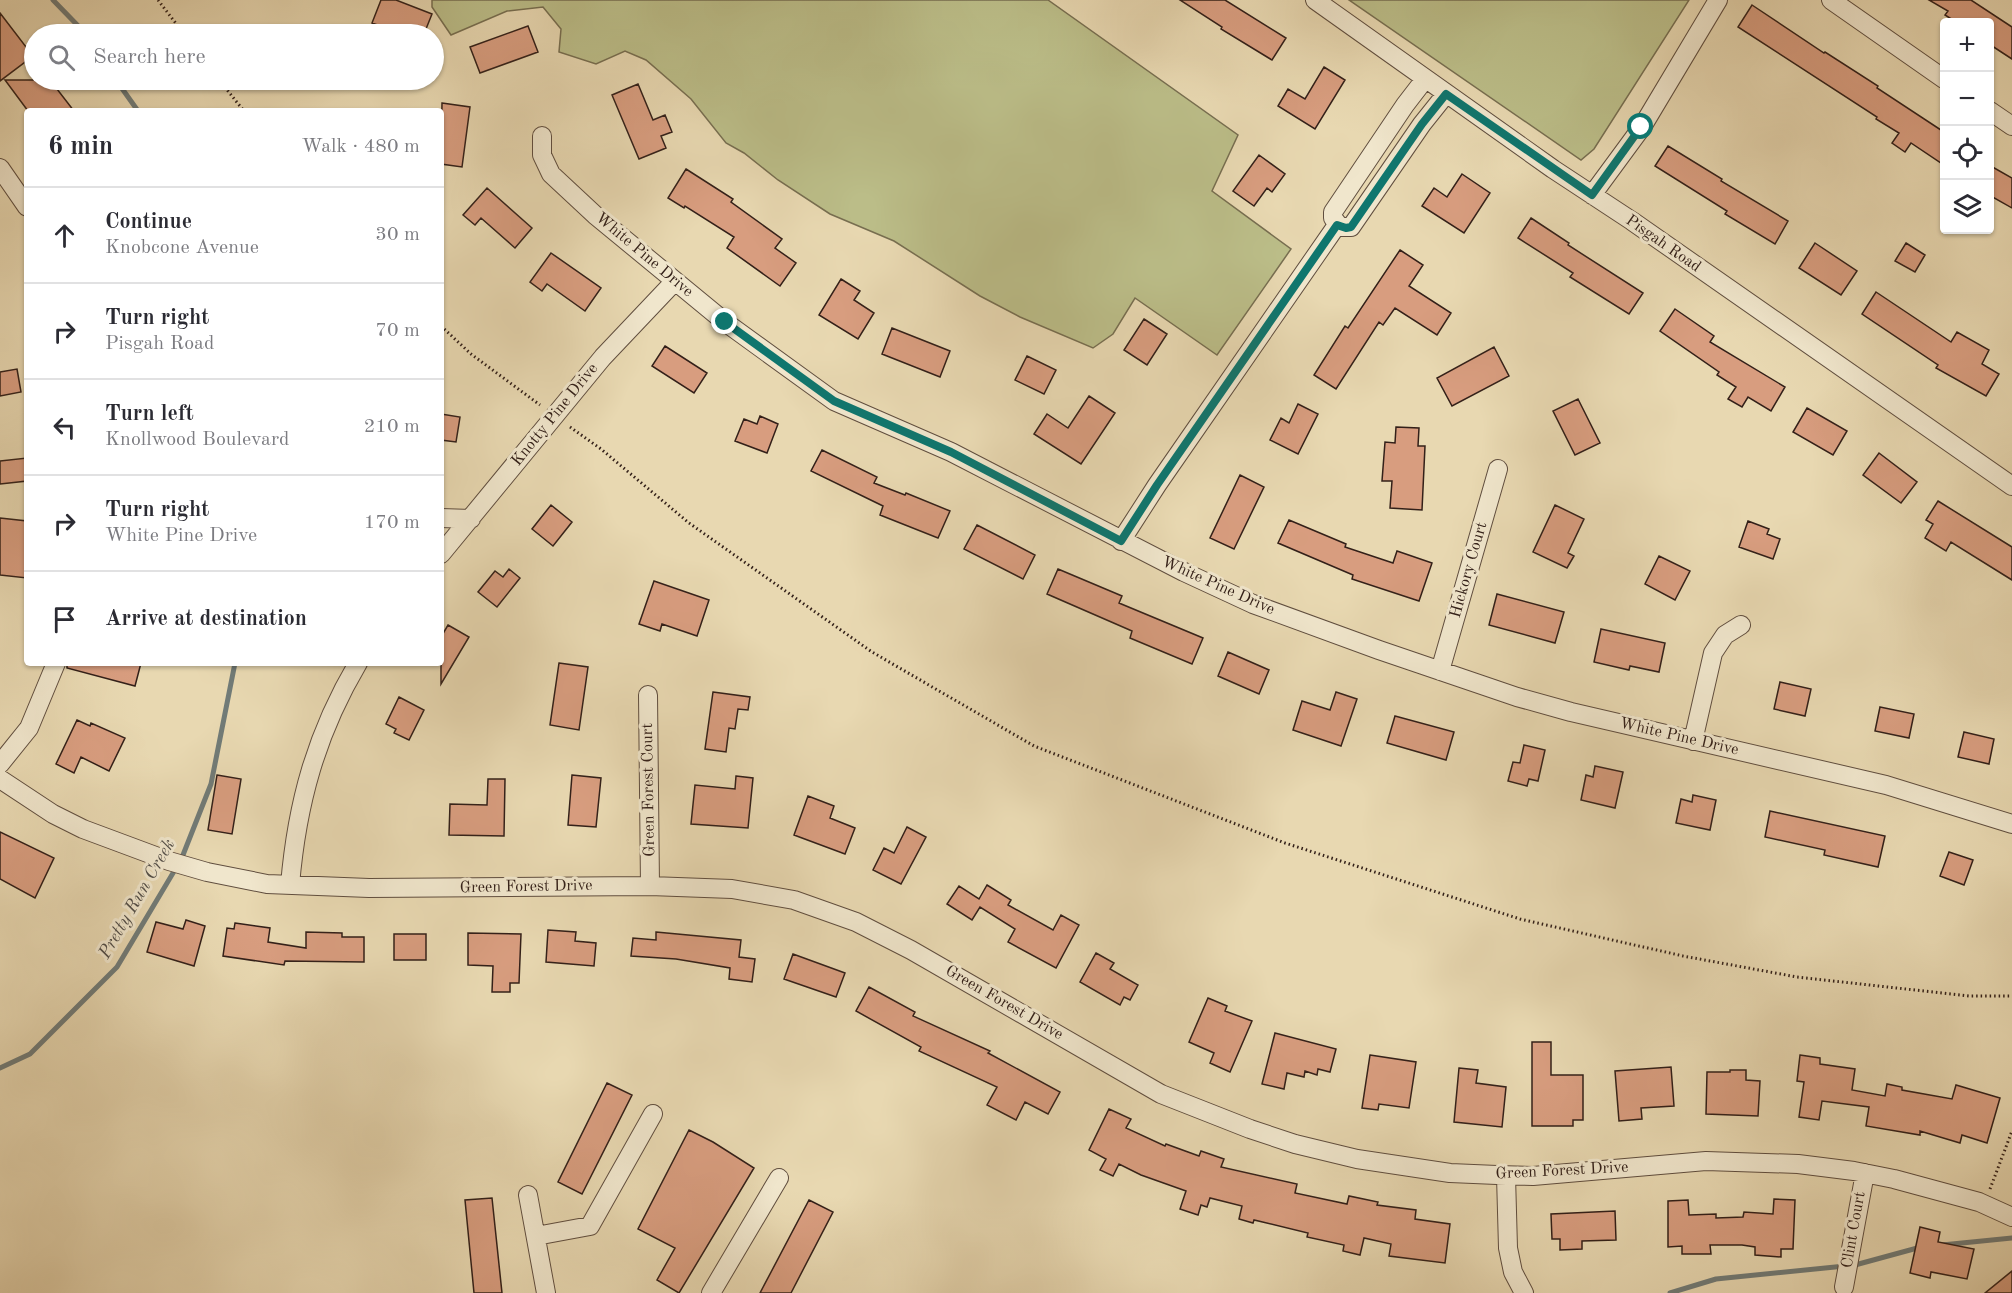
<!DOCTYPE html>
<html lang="en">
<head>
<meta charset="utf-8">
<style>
  :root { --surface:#fff; --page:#f7f7f7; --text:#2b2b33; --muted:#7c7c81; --line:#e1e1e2 }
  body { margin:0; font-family:"Old Standard TT",serif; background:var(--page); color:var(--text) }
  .controls { position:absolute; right:18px; top:18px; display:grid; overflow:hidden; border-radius:6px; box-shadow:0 2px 4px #0004 }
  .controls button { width:54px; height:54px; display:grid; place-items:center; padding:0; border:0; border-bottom:2px solid var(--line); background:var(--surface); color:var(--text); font:30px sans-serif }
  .stop { position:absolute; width:18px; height:18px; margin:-14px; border:4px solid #0f766e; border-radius:50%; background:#fff }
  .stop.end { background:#0f766e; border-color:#fff; box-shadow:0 2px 6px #0008 }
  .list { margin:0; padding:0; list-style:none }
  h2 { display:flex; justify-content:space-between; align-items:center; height:78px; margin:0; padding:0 24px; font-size:26px }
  h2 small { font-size:20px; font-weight:400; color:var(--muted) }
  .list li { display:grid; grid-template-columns:39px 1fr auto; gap:18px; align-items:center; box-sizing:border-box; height:96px; padding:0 24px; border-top:2px solid var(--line) }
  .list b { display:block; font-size:22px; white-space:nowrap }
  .list p { margin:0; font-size:20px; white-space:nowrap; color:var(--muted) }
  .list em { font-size:20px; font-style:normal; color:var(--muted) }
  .icon { flex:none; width:33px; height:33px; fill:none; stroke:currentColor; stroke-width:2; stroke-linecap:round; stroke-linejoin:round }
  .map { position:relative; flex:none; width:2012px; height:1293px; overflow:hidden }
  .search { position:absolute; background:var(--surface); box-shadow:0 2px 4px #0004; left:24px; top:24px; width:420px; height:66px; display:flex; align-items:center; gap:15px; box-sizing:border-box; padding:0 21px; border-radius:33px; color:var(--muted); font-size:22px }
  .panel { position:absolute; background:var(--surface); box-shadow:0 2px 4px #0004; left:24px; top:108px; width:420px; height:558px; border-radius:6px }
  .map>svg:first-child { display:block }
</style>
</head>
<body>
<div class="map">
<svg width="2012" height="1293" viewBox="0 0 2012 1293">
  <rect width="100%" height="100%" fill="#e8d8b1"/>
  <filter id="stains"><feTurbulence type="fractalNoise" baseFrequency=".00333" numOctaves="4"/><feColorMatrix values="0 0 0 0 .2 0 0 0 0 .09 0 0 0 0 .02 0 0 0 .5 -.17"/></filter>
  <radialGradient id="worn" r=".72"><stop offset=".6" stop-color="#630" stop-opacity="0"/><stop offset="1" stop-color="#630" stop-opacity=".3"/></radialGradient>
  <path fill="#bbbd88" stroke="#776e50" stroke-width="1.5" d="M432 0H1048L1238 135 1212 191 1291 249 1217 355 1135 298 1113 334 1093 348 1020 317 980 296 894 241 830 214 778 180 744 153 726 143 691 99 646 60 625 51 596 64 559 52 561 29 543 7 507 11 451 35 432 7Z
    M1349 0H1689L1594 149 1581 160Z"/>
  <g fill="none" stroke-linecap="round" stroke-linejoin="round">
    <path stroke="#717b77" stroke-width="5" d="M53 0 86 34
      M116 80 138 111
      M181 860 211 784 235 663
      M0 1068 30 1054 117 967 176 868
      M1942 1245 2012 1238
      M1670 1293 1716 1279 1855 1265 1921 1247"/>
  </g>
  <path fill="#d89d7f" stroke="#332019" stroke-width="1.5" d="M381 0H396L432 14 424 34H402L372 23Z
    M1180 0H1225L1286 38 1272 60 1221 29 1222 27Z
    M1929 0H1971L2012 27V59L1989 44V22H1956L1945 15 1948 11Z
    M1752 5 1824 53 1825 52 1878 86 1877 88 1944 132V165L1911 143 1905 152 1892 143 1899 133 1876 119 1877 117 1738 27Z
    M0 13 33 56 0 81Z
    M528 26 538 52 480 73 470 47Z
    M1324 67 1345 80 1315 129 1278 106 1288 89 1305 99Z
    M5 80H50L74 111H28Z
    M638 84 653 120 665 115 672 132 661 136 666 148 639 159 612 95Z
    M442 103 470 107 462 167 441 164Z
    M1668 146 1722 179 1721 181 1788 221 1775 244 1725 214 1727 211 1655 166Z
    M1259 155 1285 174 1272 192 1267 188 1254 206 1233 191Z
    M1989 165 2012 178V208L1989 195Z
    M686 169 733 199 731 202 782 239 775 248 796 263 780 286 727 248 734 237 685 206 684 208 668 198Z
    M1462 174 1490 193 1464 233 1422 206 1434 188 1447 197Z
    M487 188 532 228 515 248 481 218 475 225 463 215Z
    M1531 218 1569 243 1568 245 1643 293 1629 314 1570 277 1573 273 1518 238Z
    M1815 243 1857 271 1841 295 1799 268Z
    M1906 243 1925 255 1915 272 1895 261Z
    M1400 250 1423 265 1409 286 1451 313 1437 335 1395 308 1383 325 1379 322 1336 389 1314 375 1345 326 1348 328Z
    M551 253 601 288 585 311 547 284 542 291 530 282Z
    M841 279 860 291 854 300 874 313 858 339 819 315Z
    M1876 292 1951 342 1957 332 1989 350 1982 364 1999 374 1986 396 1936 368 1938 365 1862 314Z
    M1675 309 1714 336 1710 342 1785 387 1771 411 1748 397 1742 407 1728 399 1736 387 1717 375 1719 372 1660 331Z
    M1144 319 1167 334 1147 365 1124 350Z
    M892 328 950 351 940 377 882 354Z
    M665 346 707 373 694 393 652 366Z
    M1494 347 1509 376 1452 406 1437 378Z
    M1027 356 1056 370 1044 394 1015 380Z
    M17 369 21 392 0 396V372Z
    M1089 396 1115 413 1081 464 1034 434 1047 414 1068 428Z
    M1578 399 1600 443 1575 455 1553 411Z
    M1298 404 1318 414 1298 454 1270 440 1281 418 1289 423Z
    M1807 408 1847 431 1833 455 1793 432Z
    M441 414 460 417 456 442 441 440Z
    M760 416 778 424 767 453 735 441 744 419 757 424Z
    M1396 427 1419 428 1418 446H1425L1422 510 1390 508 1392 481H1382L1385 442 1395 443Z
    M822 450 877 477 874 483 905 495 906 493 950 511 938 538 880 515 883 506 811 471Z
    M1879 453 1917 482 1901 503 1863 475Z
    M27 458V481L0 484V461Z
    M1240 475 1264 487 1234 549 1210 538Z
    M1938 501 2012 547V580L1951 542 1946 551 1925 538 1933 524 1926 520Z
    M551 505 572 522 553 546 532 529Z
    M1555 505 1584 519 1568 553 1574 556 1567 568 1533 552Z
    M0 518 27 521V578L0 575Z
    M1289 520 1346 544 1345 547 1393 563 1397 551 1432 563 1419 601 1352 579 1353 575 1278 543Z
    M1748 521 1769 529 1767 534 1780 539 1773 559 1739 547Z
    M977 525 1035 555 1023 579 964 549Z
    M1659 556 1690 571 1675 600 1645 584Z
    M509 569 520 578 497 607 478 592 495 571 503 577Z
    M1058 569 1122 596 1119 603 1203 638 1192 664 1130 638 1132 631 1047 594Z
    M654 581 709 600 697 636 662 624 660 631 639 624Z
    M1497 594 1564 612 1555 643 1489 625Z
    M448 625 469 637 441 684V637Z
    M1601 629 1665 643 1659 672 1630 666 1629 670 1594 662Z
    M1228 652 1269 670 1259 694 1218 676Z
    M67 663H141L135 686 67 668Z
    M559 663 588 667 579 730 550 725Z
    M1780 682 1811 689 1805 716 1774 709Z
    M713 692 750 697 748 710 738 709 735 729 729 728 726 752 705 749Z
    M1336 692 1357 699 1341 746 1293 730 1302 701 1330 710Z
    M399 697 424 710 409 740 394 733 396 729 386 724Z
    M1880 707 1914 714 1909 738 1875 731Z
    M1395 716 1454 732 1446 760 1387 743Z
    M77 720 90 726 91 723 125 738 109 771 81 757 74 773 56 764Z
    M1964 732 1994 739 1989 764 1958 757Z
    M1524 745 1545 750 1538 781 1529 779 1527 786 1508 781 1513 762 1520 763Z
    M1595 766 1623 772 1615 808 1581 800 1586 775 1593 777Z
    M217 775 241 779 232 834 208 830Z
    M572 775 601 778 596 827 568 825Z
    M736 776 753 778 748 828 691 824 695 785 735 789Z
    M488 779H505L504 836 449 835 450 804 487 805Z
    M1693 795 1716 800 1710 830 1676 823 1681 799 1692 802Z
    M808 796 834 806 830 818 855 828 845 854 794 835Z
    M1770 811 1885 836 1878 867 1824 855 1825 850 1765 837Z
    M907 827 926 837 901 884 873 870 884 848 894 853Z
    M0 832 54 858 35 898 0 879Z
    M1949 852 1973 860 1964 885 1940 876Z
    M987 885 1011 900 1008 905 1053 930 1061 915 1079 925 1056 968 1008 942 1015 929 980 907 972 920 947 904 959 886 979 899Z
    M186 920 205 926 194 966 147 952 156 922 183 929Z
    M235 923 270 928 268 942 306 948V932L342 933V937H364V962L285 961 284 965 223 956 227 928 234 929Z
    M548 930 576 932 575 941 596 943 594 966 546 962Z
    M656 932 741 940 739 957 755 959 752 982 729 979 730 968 676 959 631 956 633 938 656 940Z
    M468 933 521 934 519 983H510V992H492L493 966 468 965Z
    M394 934H426V960H394Z
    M1096 953 1114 963 1110 969 1138 985 1130 1000 1124 997 1120 1005 1080 982Z
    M793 954 845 973 836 997 784 979Z
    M869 987 915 1012 913 1016 990 1051 988 1053 1060 1092 1048 1114 1025 1102 1016 1120 987 1105 997 1087 919 1051 921 1047 856 1011Z
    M1208 998 1227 1006 1225 1011 1252 1021 1230 1072 1210 1063 1214 1053 1189 1042Z
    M1275 1033 1336 1049 1330 1072 1318 1069 1317 1075 1305 1071 1304 1077 1287 1073 1284 1089 1262 1084Z
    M1532 1042H1551V1075H1583V1120H1573V1126H1532Z
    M1370 1055 1416 1062 1409 1108 1379 1104 1378 1110 1362 1108Z
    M1800 1055 1820 1058V1064L1855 1069 1852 1090 1885 1096 1887 1084 1902 1087V1090L1952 1099 1956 1085 2000 1098 1987 1143 1962 1135 1960 1143 1920 1131V1135L1866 1126 1869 1107 1822 1101 1819 1120 1799 1117 1804 1082 1797 1081Z
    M1671 1067 1674 1106 1641 1108 1642 1119 1619 1121 1615 1071Z
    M1459 1068 1478 1070 1476 1083 1506 1087 1502 1127 1454 1122Z
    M1730 1070H1746V1080L1760 1081 1758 1116 1706 1114 1707 1072H1730Z
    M607 1083 632 1095 582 1194 558 1182Z
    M1109 1109 1131 1119 1126 1128 1165 1146 1166 1144 1199 1156 1201 1151 1224 1159 1221 1167 1297 1184 1295 1193 1347 1204 1349 1196 1378 1202 1377 1205 1416 1210 1415 1219 1450 1224 1445 1263 1389 1256 1391 1244 1364 1238 1360 1255 1343 1251 1344 1245 1307 1237 1308 1233 1254 1220 1253 1223 1239 1219 1242 1206 1210 1198 1207 1207 1201 1205 1198 1215 1180 1209 1186 1191 1141 1175 1119 1164 1113 1176 1100 1170 1106 1159 1089 1150Z
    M689 1130 713 1142 754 1168 679 1293 657 1280 675 1248 638 1229Z
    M492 1198 502 1293H474L465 1200Z
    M1774 1199 1795 1200 1793 1249H1781V1257L1755 1255V1247L1742 1245H1710L1711 1254H1682V1246L1668 1247V1201L1688 1200 1689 1215 1716 1214V1218L1743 1217 1744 1212 1773 1214Z
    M809 1200 833 1212 791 1293H760Z
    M1615 1211 1616 1240 1582 1241V1249L1560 1250V1239H1552L1551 1214Z
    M1920 1227 1940 1232 1938 1242 1974 1249 1967 1279 1931 1272 1930 1278 1910 1273Z
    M2012 1271V1293H1985Z"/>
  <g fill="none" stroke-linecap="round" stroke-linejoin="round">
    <g stroke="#604e3f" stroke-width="20">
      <path id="minor" d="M1315 0 1553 169 1632 221 2012 486
        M1831 0 1944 79
        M1425 79 1405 105 1333 212V218L1340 227H1351L1422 124 1446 94
        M1990 111 2012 126
        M542 136V155L551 174 595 215 725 322 834 401 951 452 1184 572 1253 604 1379 650 1517 697 1571 712 1886 785 2012 824
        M0 168 27 207
        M1592 195 1642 127 1718 0
        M441 518 471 519
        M1121 541 1157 485 1337 225
        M441 554 603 357 675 281
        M1440 671 1498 469
        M648 695 650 886
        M1693 741 1713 653 1725 635 1741 625
        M0 764 29 728 56 663
        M0 779 53 814 83 829 169 861 207 872 267 884 369 888 650 886 732 889 794 900 856 922 911 950 1161 1094 1250 1129 1295 1144 1357 1159 1450 1173 1497 1175 1533 1176 1706 1161 1798 1164 1854 1171 1894 1179 1979 1202 2012 1217
        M290 885C297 803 316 734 358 663
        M1506 1176 1508 1248 1513 1272 1524 1293
        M528 1195 546 1293
        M536 1236 590 1226 653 1114
        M1844 1287 1865 1173
        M711 1293 779 1178"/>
    </g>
    <path stroke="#332019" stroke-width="3" stroke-dasharray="1.5 3" stroke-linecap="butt" d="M158 0 184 34
      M219 80 244 111
      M441 326 471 354 540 405
      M570 427 601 449 689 523 872 652 1034 746 1285 843 1520 919 1683 956 1797 977 1969 996H2012
      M1990 1189 2012 1131"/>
    <use href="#minor" stroke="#f0e6cc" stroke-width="18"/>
  </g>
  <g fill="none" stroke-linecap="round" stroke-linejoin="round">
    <path stroke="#0f766e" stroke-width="8" d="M725 322 834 401 951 452 1121 541 1157 485 1337 225 1346 228 1351 227 1422 124 1446 94 1592 195 1641 127"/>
  </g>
  <g text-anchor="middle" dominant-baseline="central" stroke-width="6" stroke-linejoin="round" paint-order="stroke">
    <g font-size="16" fill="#332019" stroke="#f0e6cc">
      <text transform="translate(1663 244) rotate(35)">Pisgah Road</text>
      <text transform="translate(644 255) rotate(40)">White Pine Drive</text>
      <text transform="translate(555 415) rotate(-51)">Knotty Pine Drive</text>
      <text transform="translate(1469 570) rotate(-74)">Hickory Court</text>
      <text transform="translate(1218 586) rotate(24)">White Pine Drive</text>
      <text transform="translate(1679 737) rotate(13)">White Pine Drive</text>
      <text transform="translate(649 790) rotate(-91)">Green Forest Court</text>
      <text transform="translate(526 887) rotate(-1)">Green Forest Drive</text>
      <text transform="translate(1004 1003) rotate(30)">Green Forest Drive</text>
      <text transform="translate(1562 1171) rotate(-3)">Green Forest Drive</text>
      <text transform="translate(1854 1230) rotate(-80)">Clint Court</text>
    </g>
    <g font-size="18" font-style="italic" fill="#524e48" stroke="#f0e6cc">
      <text transform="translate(137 899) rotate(-60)">Pretty Run Creek</text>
    </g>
  </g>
  <rect width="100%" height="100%" filter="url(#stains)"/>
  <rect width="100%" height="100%" fill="url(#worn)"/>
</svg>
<div class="controls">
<button>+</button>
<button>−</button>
<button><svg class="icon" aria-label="locate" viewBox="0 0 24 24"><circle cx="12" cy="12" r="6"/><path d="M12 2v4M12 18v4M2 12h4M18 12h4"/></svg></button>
<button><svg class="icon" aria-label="layers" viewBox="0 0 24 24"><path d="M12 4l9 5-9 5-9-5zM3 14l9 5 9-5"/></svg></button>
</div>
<div class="stop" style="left:1641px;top:127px"></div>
<div class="stop end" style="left:725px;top:322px"></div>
<div class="search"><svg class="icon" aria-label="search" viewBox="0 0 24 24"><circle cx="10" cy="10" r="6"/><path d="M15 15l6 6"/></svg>Search here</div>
<section class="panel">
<h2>6 min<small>Walk · 480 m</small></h2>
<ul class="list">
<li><svg class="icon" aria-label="ahead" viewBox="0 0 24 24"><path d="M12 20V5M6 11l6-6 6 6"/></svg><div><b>Continue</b><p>Knobcone Avenue</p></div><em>30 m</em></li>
<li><svg class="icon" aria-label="right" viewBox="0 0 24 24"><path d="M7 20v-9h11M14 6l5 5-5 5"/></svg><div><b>Turn right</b><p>Pisgah Road</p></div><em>70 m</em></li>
<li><svg class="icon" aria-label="left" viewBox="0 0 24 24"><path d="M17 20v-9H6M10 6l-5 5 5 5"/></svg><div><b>Turn left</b><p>Knollwood Boulevard</p></div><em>210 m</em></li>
<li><svg class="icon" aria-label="right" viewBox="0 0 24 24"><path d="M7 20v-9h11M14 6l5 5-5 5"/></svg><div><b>Turn right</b><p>White Pine Drive</p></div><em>170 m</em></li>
<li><svg class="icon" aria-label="arrive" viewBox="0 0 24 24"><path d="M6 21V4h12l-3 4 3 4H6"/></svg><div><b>Arrive at destination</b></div></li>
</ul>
</section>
</div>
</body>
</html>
